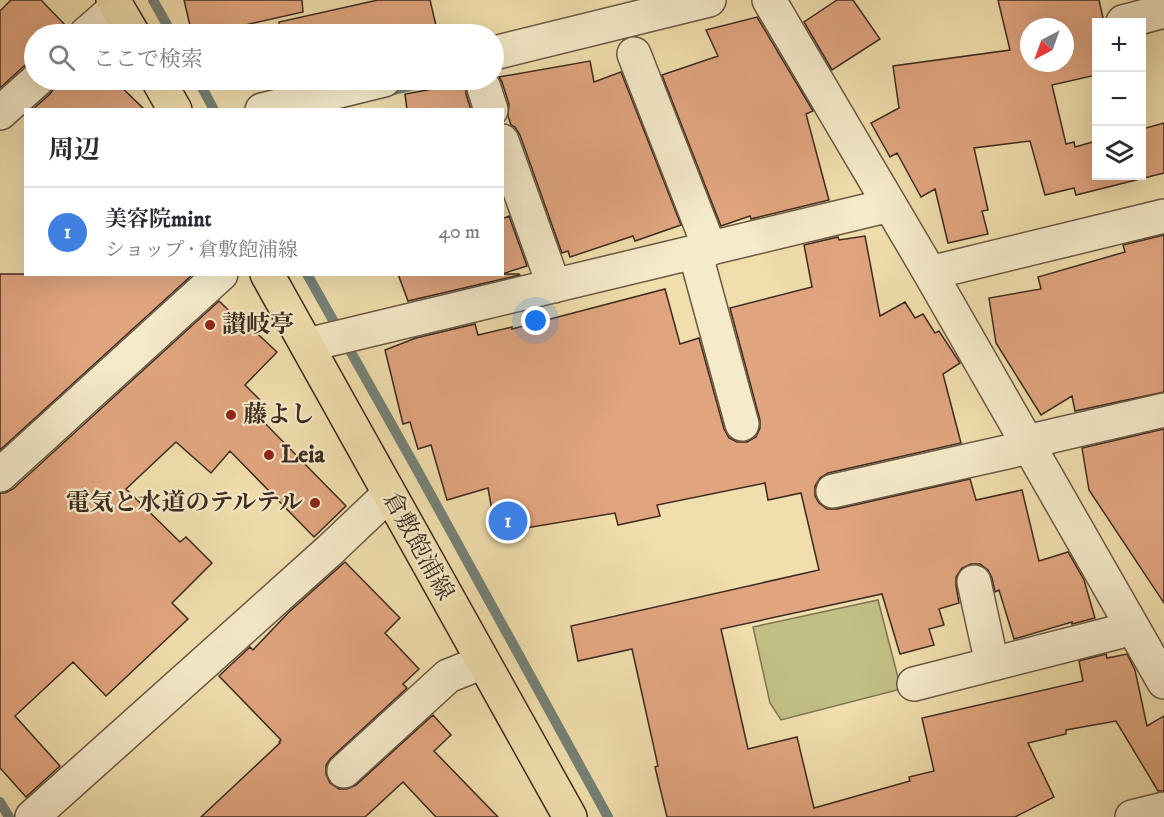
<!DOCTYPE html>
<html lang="ja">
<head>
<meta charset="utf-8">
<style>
  :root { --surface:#fff; --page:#f2f2f3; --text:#2b2b33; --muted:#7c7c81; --line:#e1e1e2; --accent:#7c3aed }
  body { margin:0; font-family:"IM FELL DW Pica","Noto Serif JP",serif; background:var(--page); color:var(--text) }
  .controls { position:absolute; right:18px; top:18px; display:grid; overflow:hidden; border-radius:0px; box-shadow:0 6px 24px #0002 }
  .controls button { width:54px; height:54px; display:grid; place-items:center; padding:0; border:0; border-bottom:2px solid var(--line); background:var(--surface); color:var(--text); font:30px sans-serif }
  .compass { position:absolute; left:1020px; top:18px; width:54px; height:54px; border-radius:50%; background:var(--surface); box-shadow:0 6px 24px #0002; rotate:221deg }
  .you { position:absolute; left:536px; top:321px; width:21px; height:21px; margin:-15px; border:4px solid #fff; border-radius:50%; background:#1a73e8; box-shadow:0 0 0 9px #1a73e833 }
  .badge { display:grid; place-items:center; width:39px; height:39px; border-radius:50%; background:var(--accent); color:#fff; font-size:20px; font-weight:700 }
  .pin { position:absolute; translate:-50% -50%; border:3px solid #fff; box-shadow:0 2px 6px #0006 }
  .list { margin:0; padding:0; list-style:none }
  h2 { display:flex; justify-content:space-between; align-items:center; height:78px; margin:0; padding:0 24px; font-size:26px }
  h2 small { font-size:20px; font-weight:400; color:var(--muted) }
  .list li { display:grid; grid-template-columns:39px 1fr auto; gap:18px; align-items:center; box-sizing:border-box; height:90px; padding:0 24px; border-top:2px solid var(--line) }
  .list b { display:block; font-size:22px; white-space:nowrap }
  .list p { margin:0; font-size:20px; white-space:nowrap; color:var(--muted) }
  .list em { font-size:20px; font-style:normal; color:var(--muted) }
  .icon { flex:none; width:33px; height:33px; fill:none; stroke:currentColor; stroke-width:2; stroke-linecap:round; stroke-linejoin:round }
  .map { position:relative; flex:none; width:1164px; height:817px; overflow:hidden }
  .search { position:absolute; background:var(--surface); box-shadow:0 6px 24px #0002; left:24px; top:24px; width:480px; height:66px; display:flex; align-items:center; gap:15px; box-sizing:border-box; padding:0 21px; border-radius:33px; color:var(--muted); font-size:22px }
  .panel { position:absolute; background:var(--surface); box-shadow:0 6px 24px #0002; left:24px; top:108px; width:480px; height:168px; border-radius:0px }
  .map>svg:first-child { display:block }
</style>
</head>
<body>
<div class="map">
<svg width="1164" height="817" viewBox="0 0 1164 817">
  <rect width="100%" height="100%" fill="#f0deac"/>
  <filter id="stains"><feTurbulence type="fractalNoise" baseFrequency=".00333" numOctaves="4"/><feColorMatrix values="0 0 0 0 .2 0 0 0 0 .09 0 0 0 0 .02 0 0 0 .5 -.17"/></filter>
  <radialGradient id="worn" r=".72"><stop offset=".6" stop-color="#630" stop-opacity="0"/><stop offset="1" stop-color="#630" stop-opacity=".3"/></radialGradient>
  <path fill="#c1bf84" stroke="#7f7552" stroke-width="1.5" d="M878 600 901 689 781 720 770 703 753 627Z"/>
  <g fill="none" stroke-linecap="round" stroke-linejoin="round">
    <path stroke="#758176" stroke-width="10" d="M153 0 172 34
      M198 80 214 110
      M386 92 435 80
      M307 274 416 468 608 817
      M0 802 9 817"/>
  </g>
  <path fill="#e0a57f" stroke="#3d2b20" stroke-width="1.5" fill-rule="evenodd" d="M11 0H41L66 26 58 34H34V57L0 88V11Z
    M184 0H302L303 12 205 34H192Z
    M378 0H430L438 34H280L279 22Z
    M837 0H853L880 39 832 70 804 22Z
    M998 0H1099L1104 22H1096V75L1052 85 1066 144 1074 142 1075 147 1096 141V176H1142V129L1164 123V173L1076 195 1074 188 1045 195 1030 141 974 148 988 210 982 211 988 234 948 243 935 189 921 197 897 153 890 157 871 123 899 108 893 66 1010 50ZM1029 27H1065V63H1029Z
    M757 17 813 111 806 114 829 200 751 219 750 216 721 226 662 75 718 56 706 30Z
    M590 61 594 82 621 72 681 225 635 241 633 236 570 257 568 251 562 253 520 135 515 127 511 125 508 116 509 104 502 82 499 77Z
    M55 80H114L145 110H32L50 94 55 86Z
    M466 83V94L471 110H407L405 94Z
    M509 216 527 266 502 274V219Z
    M1164 235V392L1075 411 1072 396 1041 415 996 343 989 298 1041 289 1038 277 1125 252 1123 245Z
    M865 236 880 316 905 302 915 318 923 314 935 333 939 331 960 363 943 374 961 443 828 473 820 478 815 486V496L819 503 827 509H837L970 479 976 500 1022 490 1039 561 1068 552 1084 580 1095 618 1072 624V622L1014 639 999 590 995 592 992 578 988 570 980 564H971L962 568 956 577V586L959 603 939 609 944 625 929 629 934 645 900 654 882 594 721 629 748 749 797 737 814 808 910 781 909 777 934 771 922 718 1083 681 1079 661 1106 654 1107 658 1127 654 1135 670 1147 726 1164 716V791H1158L1116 721 1066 730V734L1028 743 1054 797 1015 817H667L655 767 658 766 632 649 578 661 571 626 819 570 801 493 768 500 765 483 657 505 660 516 618 525 615 513 496 533 488 488 447 500 431 445 418 449 410 422 403 424 385 350 416 338 475 324 478 335 512 327V329L665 289 680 344 699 338 724 429 729 438 737 442H747L756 437 760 428V420L730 308 812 287 804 245 838 237 839 240Z
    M0 274H191L192 275 0 450Z
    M398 274H519L520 275 408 301Z
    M219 301 243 324 245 322 277 352 245 385 262 402 253 411 346 506 314 537 230 451 211 473 176 442 126 489 180 542 186 537 212 563 172 603 188 619 106 696 73 662 15 716 60 766 26 797 0 768V493H5L13 489Z
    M1164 429V603L1089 490 1082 448Z
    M345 562 400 618 385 633 419 669 403 684 407 688 331 758 326 765V774L330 783 339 789H347L356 785 433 715 451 735 434 751 498 817H436L403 782 365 817H201L280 743 279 742 281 740 219 676 250 647 253 650 289 612Z"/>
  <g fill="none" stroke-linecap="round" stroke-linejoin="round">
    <g stroke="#6a5843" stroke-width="36">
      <path id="minor" d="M769 0 930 273 1164 682
        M1123 22 1164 11
        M86 34 117 7
        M494 53 709 0
        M634 54 710 249
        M484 88 491 110
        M262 110 384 80
        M0 113 37 80
        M502 141 554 286
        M695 252 742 424
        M930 273 1164 216
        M307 345 890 205
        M1026 442 1164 410
        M0 475 221 274
        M833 491 1029 447
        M974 582 992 664
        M914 684 1118 632 1130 624
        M344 771 448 676 483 662
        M32 817 330 550 389 494
        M1132 817 1164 809"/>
    </g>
    <g stroke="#3d2b20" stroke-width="36">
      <path id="primary" d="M113 0 133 34
        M158 80 175 110
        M267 274 570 817"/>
    </g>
    <use href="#minor" stroke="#f5eac9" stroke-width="33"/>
    <use href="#primary" stroke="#f0deac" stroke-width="33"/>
  </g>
  <g fill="#8f2418" stroke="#f5eac9" stroke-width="2">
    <circle cx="210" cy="325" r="6"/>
    <circle cx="231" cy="415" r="6"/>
    <circle cx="269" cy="455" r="6"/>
    <circle cx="315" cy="503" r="6"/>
  </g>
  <g text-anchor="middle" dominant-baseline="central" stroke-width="4.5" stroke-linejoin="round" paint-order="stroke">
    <g font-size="24" font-weight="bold" fill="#3d2b20" stroke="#f5eac9" text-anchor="start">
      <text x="222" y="325">讃岐亭</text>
      <text x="243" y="415">藤よし</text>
      <text x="281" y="455">Leia</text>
      <text x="303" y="503" text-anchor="end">電気と水道のテルテル</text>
    </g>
    <g font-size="24" fill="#3d2b20" stroke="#f5eac9">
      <text transform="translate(418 546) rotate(61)">倉敷飽浦線</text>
    </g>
  </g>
  <rect width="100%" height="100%" filter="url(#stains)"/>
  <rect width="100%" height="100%" fill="url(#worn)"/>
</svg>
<div class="controls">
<button>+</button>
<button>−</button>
<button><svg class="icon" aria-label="layers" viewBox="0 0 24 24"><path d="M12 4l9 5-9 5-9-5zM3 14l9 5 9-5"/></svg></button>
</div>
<svg class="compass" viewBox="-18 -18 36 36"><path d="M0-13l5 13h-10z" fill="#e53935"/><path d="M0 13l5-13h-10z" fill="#7c7c81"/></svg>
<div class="you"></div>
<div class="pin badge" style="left:508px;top:521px;background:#3f7fe0">1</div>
<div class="search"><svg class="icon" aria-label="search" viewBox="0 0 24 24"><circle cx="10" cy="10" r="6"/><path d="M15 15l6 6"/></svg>ここで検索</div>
<section class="panel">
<h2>周辺<small></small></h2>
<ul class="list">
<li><span class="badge" style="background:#3f7fe0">1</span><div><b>美容院mint</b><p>ショップ · 倉敷飽浦線</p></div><em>40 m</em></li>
</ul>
</section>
</div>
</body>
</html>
